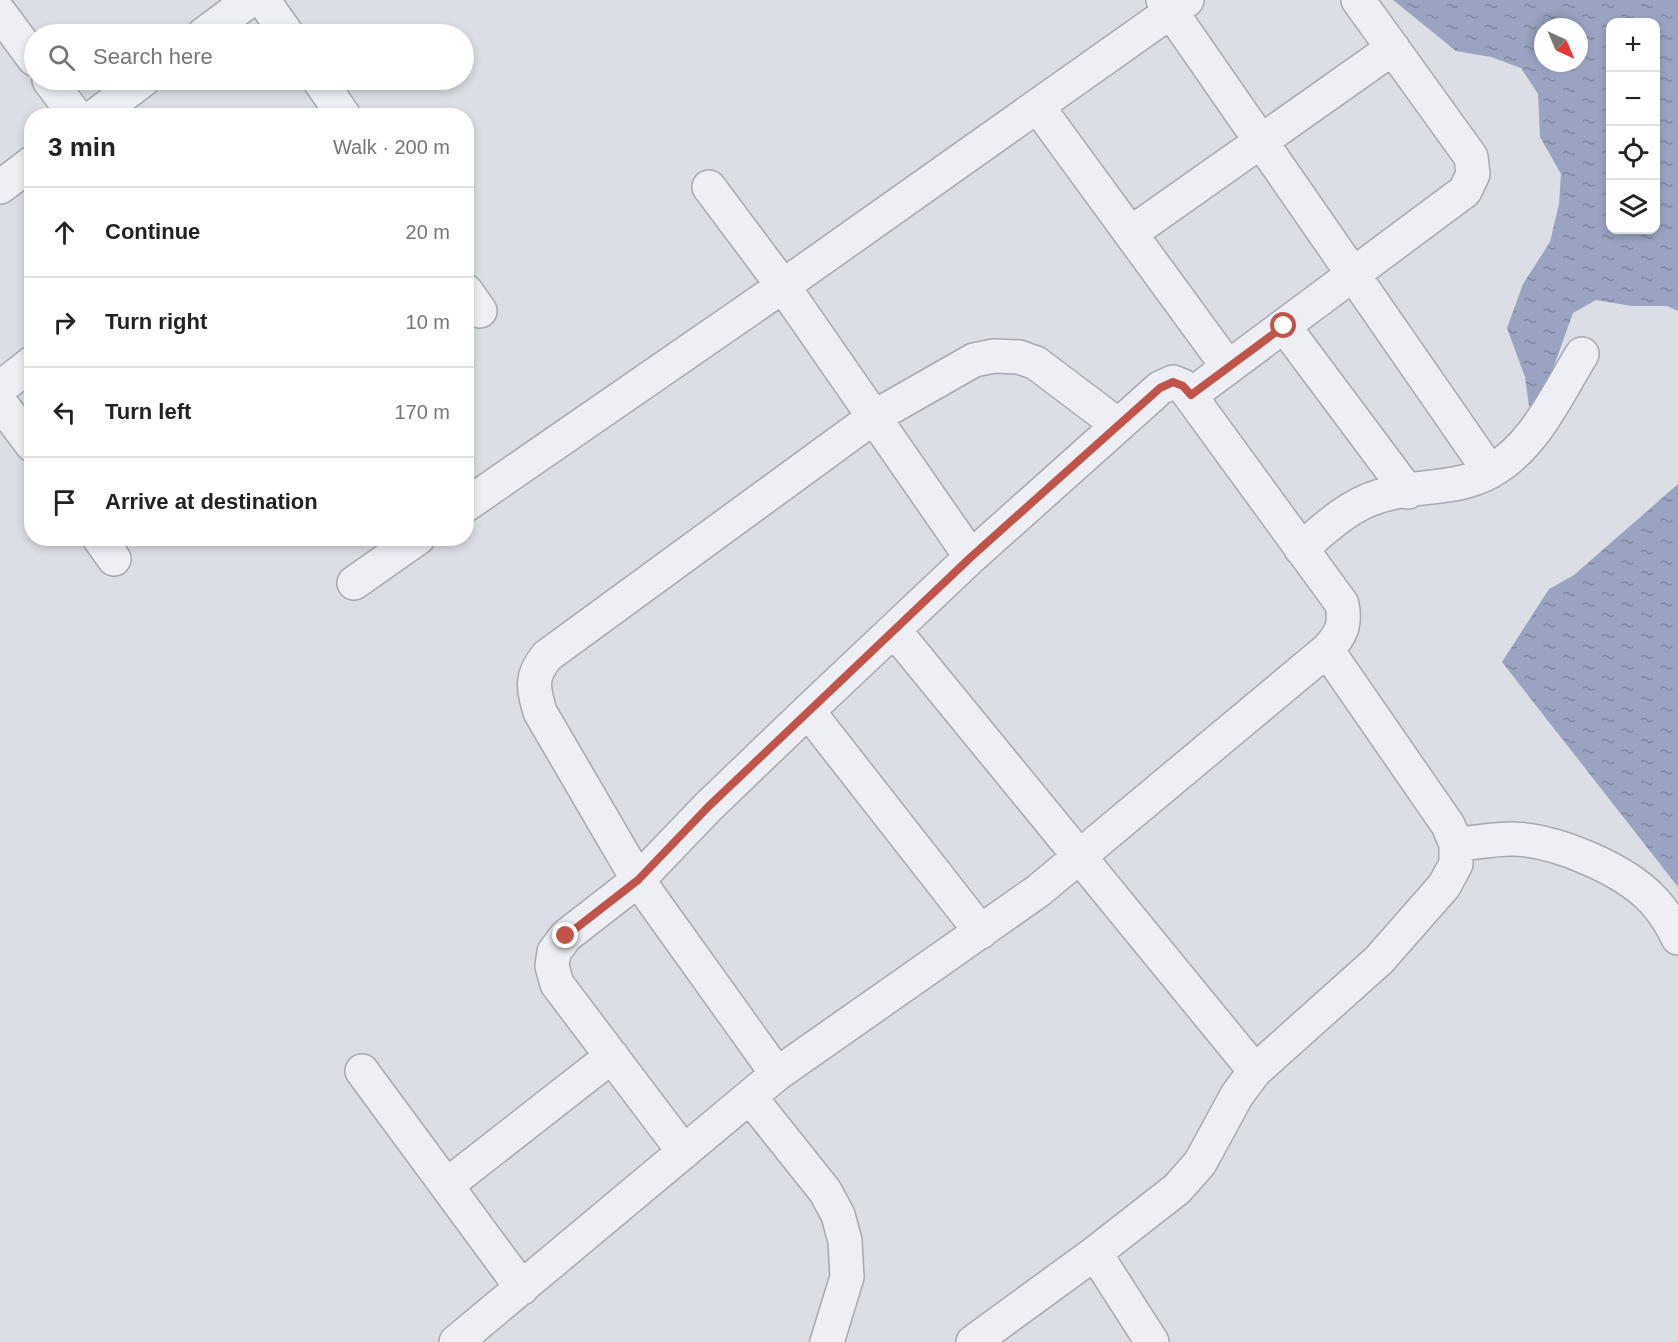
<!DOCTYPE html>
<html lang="en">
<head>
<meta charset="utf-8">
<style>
  :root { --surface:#fff; --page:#f6f6f6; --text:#222; --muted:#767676; --line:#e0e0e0 }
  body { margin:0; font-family:Helvetica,sans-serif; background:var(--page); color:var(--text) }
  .controls { position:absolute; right:18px; top:18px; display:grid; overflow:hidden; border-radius:12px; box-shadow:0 3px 9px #0003 }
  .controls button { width:54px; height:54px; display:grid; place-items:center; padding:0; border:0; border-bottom:2px solid var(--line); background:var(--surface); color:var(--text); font:30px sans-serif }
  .compass { position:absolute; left:1534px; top:18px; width:54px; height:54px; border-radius:50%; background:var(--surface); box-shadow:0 3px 9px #0003; rotate:136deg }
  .stop { position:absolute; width:18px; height:18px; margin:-14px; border:4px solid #c1544a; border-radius:50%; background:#fff }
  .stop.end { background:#c1544a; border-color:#fff; box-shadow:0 2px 6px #0008 }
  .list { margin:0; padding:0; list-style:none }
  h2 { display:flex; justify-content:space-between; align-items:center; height:78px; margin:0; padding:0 24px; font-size:26px }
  h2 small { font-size:20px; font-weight:400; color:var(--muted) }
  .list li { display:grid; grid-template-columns:39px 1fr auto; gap:18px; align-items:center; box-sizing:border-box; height:90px; padding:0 24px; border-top:2px solid var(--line) }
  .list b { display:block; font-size:22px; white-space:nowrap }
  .list em { font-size:20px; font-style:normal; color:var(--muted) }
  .icon { flex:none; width:33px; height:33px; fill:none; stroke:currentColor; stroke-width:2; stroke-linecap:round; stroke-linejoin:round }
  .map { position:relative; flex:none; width:1678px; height:1342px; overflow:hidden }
  .search { position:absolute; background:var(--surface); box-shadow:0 3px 9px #0003; left:24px; top:24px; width:450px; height:66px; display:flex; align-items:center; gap:15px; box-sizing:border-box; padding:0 21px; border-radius:33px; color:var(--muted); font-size:22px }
  .panel { position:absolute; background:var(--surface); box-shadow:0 3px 9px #0003; left:24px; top:108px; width:450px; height:438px; border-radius:24px }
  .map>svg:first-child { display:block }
</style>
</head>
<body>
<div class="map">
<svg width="1678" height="1342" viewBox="0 0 1678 1342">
  <defs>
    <pattern id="water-ripples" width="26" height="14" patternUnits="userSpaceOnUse" patternTransform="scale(1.5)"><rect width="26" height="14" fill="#9aa4c2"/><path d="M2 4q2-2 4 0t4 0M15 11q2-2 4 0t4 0" fill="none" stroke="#7e869f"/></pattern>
  </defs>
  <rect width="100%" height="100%" fill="#dcdee5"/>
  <path fill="url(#water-ripples)" fill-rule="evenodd" d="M1393 0H1678V311L1667 306H1632L1596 300 1573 313 1541 402 1529 406 1525 377 1507 328 1523 284 1550 242 1559 204 1561 174 1540 137 1538 94 1521 68 1491 57 1456 51ZM1610 22H1656V230H1610ZM1543 27H1579V63H1543Z
    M1678 484V887L1502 662 1549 589 1574 575Z"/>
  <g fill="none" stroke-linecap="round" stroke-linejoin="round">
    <g stroke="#a6a8b2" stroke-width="36">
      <path id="minor" d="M263 0 287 34
        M1163 0 1490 472
        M0 13 34 59
        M204 34 250 0
        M49 80 76 116
        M319 80 344 116
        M1038 107 1228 367
        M95 116 143 80
        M0 187 32 163
        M709 187 783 286 971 557
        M1131 233 1393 48
        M466 291 480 311
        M1284 326 1408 492
        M0 388 32 363
        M1191 395 1465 191 1473 174 1471 157 1358 0
        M0 402 32 445
        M466 505 783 286 1187 0
        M99 538 114 559
        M1301 549C1325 528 1349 505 1380 496 1416 484 1457 491 1491 471 1535 446 1556 396 1582 354
        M354 583 418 538
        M894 630 1255 1071
        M808 711 981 932
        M1456 844C1474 843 1493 839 1511 839 1554 839 1624 869 1653 900 1663 911 1672 925 1678 938
        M362 1071 522 1288
        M777 1074 638 880 540 712C533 687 530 677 547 656L874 417 974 360 994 356 1019 357 1036 363 1118 425
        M750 1097 825 1191 838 1215 845 1241 847 1277 827 1342
        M447 1185 612 1056
        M1095 1253 1152 1342
        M456 1342 777 1074 1038 891 1327 650C1341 635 1346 625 1342 604L1183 386 1173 382 1160 388 971 557 808 711 708 807 638 880 566 936 554 952 552 966 557 984 684 1152
        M973 1342 1095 1253 1177 1189 1200 1163 1237 1095 1255 1071 1379 960 1444 886 1456 864V844L1448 825 1327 650"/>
    </g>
    <use href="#minor" stroke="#eeeff4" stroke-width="33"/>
  </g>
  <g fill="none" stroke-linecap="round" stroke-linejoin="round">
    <path stroke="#c1544a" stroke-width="8" d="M566 936 638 880 708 807 971 557 1160 388 1173 382 1183 386 1191 395 1284 326"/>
  </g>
</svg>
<div class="controls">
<button>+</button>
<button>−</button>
<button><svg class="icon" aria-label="locate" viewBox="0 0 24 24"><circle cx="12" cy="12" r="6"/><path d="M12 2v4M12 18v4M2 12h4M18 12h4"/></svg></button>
<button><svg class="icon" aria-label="layers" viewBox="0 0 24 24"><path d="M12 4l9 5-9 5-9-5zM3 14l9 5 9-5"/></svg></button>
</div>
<svg class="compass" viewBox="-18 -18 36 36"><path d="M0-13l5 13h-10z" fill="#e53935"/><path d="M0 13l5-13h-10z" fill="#767676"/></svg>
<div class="stop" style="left:1284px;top:326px"></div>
<div class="stop end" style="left:566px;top:936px"></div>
<div class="search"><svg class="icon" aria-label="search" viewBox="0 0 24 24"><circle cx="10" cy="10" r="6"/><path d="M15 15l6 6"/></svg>Search here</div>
<section class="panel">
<h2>3 min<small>Walk · 200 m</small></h2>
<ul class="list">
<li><svg class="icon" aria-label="ahead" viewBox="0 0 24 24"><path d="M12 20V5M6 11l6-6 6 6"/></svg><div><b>Continue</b></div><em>20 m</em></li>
<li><svg class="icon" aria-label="right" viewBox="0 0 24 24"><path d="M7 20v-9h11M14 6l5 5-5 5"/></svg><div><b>Turn right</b></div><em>10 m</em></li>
<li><svg class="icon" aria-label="left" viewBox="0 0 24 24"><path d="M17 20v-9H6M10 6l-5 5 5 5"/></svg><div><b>Turn left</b></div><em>170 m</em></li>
<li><svg class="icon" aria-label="arrive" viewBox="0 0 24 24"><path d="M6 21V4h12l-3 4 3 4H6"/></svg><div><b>Arrive at destination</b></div></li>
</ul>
</section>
</div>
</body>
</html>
